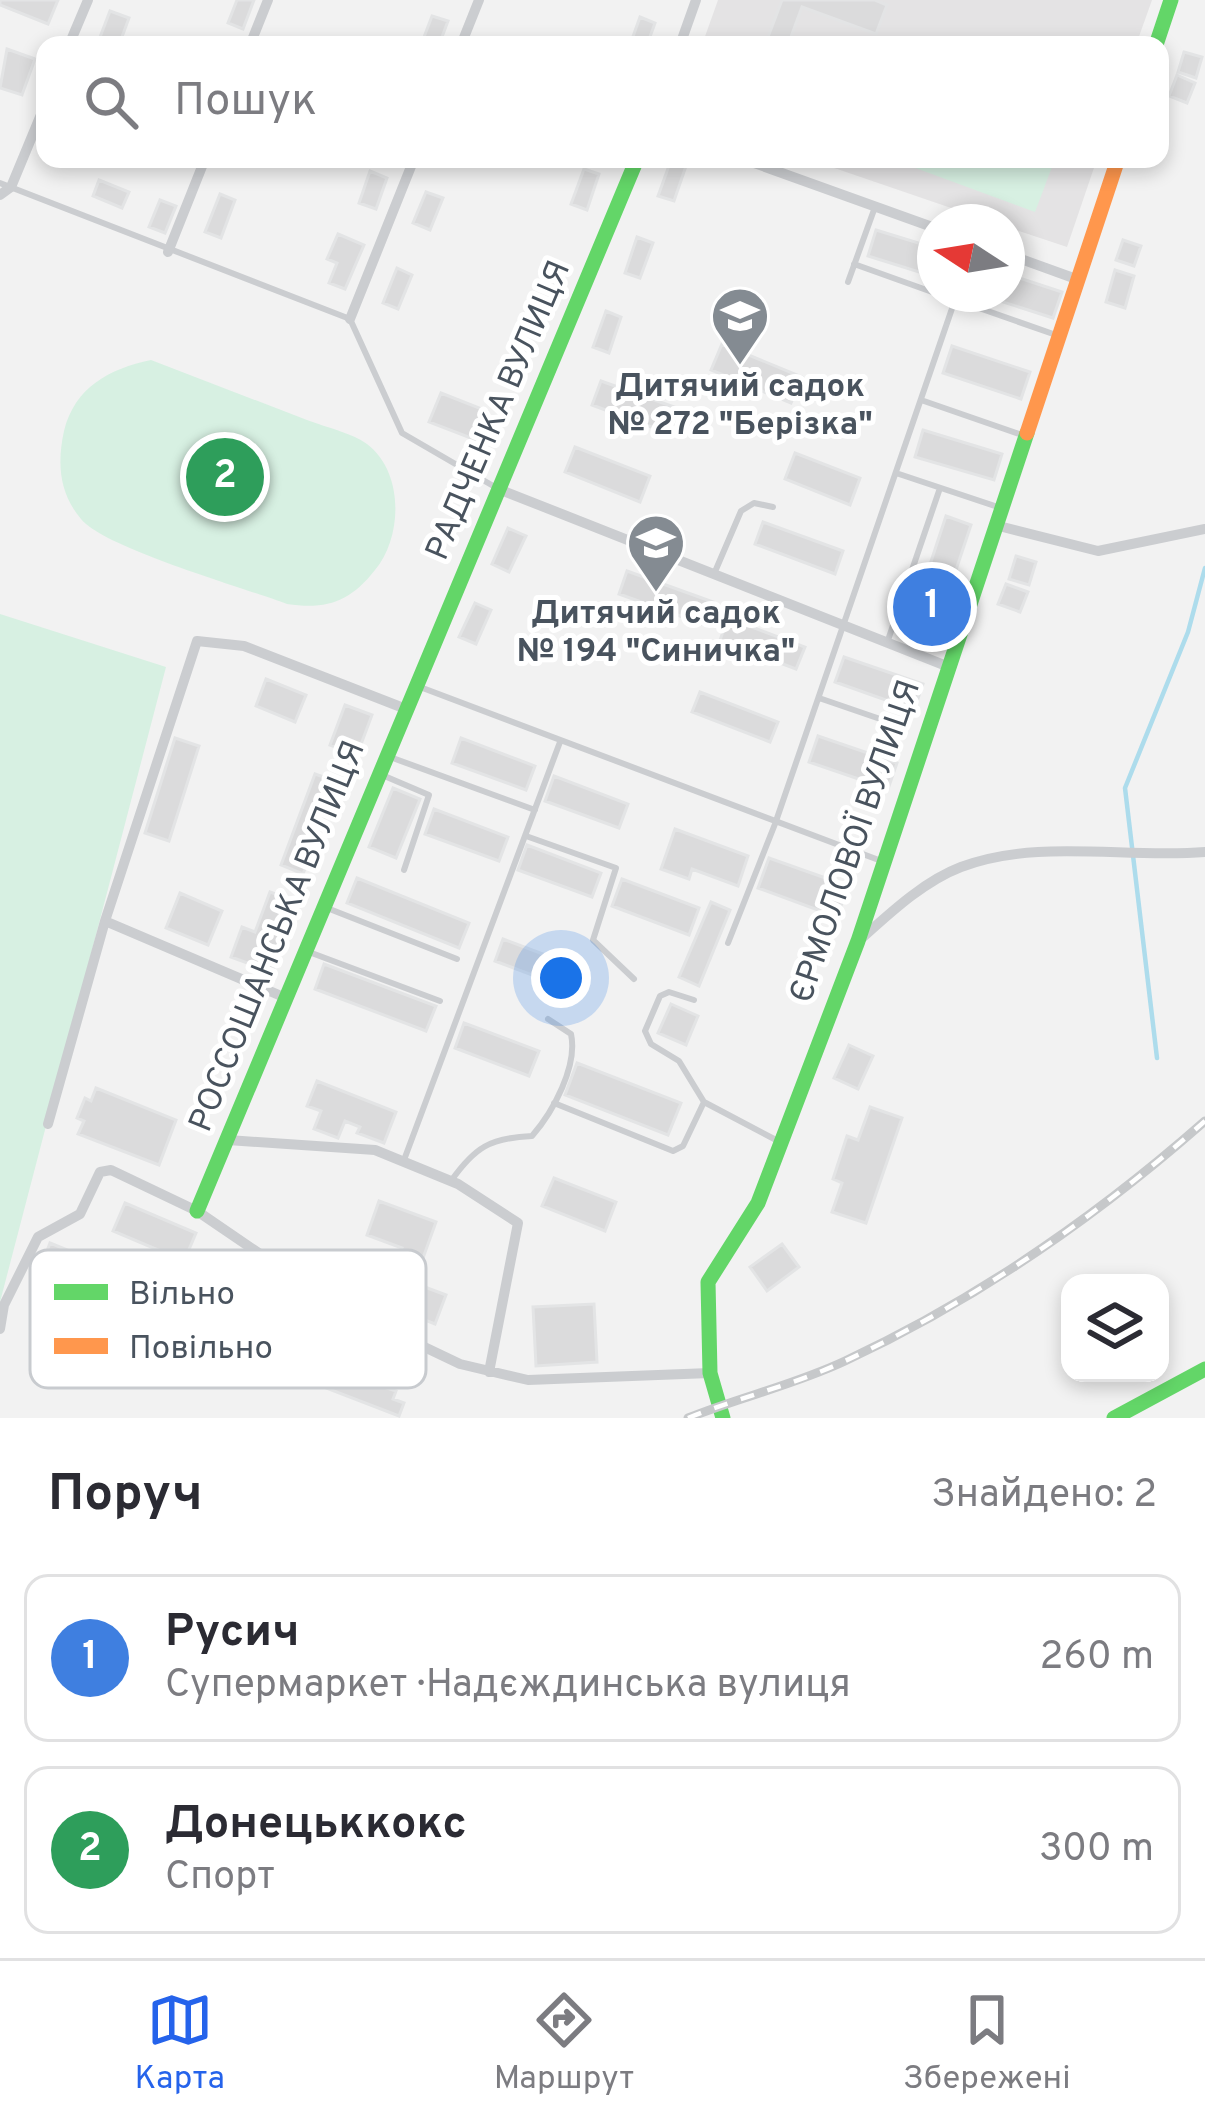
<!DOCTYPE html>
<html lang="uk">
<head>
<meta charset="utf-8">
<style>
  :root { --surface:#fff; --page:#f2f2f3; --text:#2b2b33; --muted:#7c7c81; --line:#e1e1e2; --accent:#2563eb }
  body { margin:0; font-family:Overpass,sans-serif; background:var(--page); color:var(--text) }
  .controls { position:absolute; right:36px; bottom:36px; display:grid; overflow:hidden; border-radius:24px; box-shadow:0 6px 18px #0003 }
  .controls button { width:108px; height:108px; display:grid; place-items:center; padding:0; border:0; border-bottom:3px solid var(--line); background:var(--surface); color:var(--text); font:60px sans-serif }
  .compass { position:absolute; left:917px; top:204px; width:108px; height:108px; border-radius:50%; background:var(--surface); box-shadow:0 6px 18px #0003; rotate:282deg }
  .you { position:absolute; left:561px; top:978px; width:42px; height:42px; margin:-30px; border:9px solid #fff; border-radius:50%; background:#1a73e8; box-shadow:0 0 0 18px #1a73e833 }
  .badge { display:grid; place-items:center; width:78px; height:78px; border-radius:50%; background:var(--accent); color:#fff; font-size:39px; font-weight:700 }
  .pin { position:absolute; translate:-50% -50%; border:6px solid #fff; box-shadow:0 3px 12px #0006 }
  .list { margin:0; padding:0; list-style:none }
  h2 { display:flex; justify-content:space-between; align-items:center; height:156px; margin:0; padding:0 48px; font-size:51px }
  h2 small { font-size:39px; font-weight:400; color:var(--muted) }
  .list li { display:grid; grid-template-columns:78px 1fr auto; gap:36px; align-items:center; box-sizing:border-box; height:168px; margin:0 24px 24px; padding:0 24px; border:3px solid var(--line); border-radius:24px }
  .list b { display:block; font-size:45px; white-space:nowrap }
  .list p { margin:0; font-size:39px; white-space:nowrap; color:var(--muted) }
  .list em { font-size:39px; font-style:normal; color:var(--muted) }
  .icon { flex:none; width:66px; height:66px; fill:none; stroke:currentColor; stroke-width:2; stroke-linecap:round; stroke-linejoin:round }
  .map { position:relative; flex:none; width:1205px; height:1418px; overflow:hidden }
  .search { position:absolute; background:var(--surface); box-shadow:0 6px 18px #0003; left:36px; right:36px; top:36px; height:132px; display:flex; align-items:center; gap:30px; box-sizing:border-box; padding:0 42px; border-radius:24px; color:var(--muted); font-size:45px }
  .sheet { height:540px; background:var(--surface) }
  nav { display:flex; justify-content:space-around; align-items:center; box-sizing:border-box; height:168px; border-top:3px solid var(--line); background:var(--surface); font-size:33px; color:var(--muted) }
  nav a { display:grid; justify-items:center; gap:6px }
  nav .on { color:var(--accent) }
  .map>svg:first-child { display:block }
</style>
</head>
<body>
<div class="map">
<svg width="1205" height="1418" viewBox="0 0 1205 1418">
  <rect width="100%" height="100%" fill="#f2f2f2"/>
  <path fill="#e4e3e4" d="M718 0H1152L1136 45H702Z
    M808 159H1097L1067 247 1007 227V222H992Z"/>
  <path fill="#d7f0e2" d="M891 159H1055L1035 212Z
    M151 360C203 380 255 400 307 420 325 427 352 433 367 444 405 473 402 538 375 570 350 602 326 610 287 604 245 588 104 548 81 519 59 493 57 463 64 431 75 387 109 369 151 360Z
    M0 614 166 667 0 1302Z"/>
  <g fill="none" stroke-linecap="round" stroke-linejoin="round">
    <path stroke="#addcec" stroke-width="4.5" d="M1157 1058 1125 788 1188 632 1205 568"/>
  </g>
  <path fill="#dbdbdc" stroke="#e3e4e5" stroke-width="3" d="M0 0H58L48 24 0 5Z
    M237 0H254L243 29 228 23Z
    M782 0H875L887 5 876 34 802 7 788 45H765Z
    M110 11 129 18 119 45H97Z
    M432 16 448 21 439 45H421Z
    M640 17 655 23 647 45H630Z
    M7 49 35 59 22 95 0 88Z
    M1184 52 1202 57 1196 78 1178 72Z
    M1177 75 1195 83 1187 103 1169 96Z
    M671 160 686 166 674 201 658 196Z
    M584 169 599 174 587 210 571 204Z
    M370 171 387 178 376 209 359 203Z
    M99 180 129 192 122 208 93 196Z
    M426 192 443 198 430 230 413 223Z
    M220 194 235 200 221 238 205 232Z
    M160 200 176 206 165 233 149 227Z
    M876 230 935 248V277L868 256Z
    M338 234 364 245 345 289 329 283 337 263 327 259Z
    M637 237 653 243 640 278 625 273Z
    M1123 240 1141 246 1134 266 1116 260Z
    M397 268 412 275 398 309 383 303Z
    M1115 270 1134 276 1125 308 1106 302Z
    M1007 274 1062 292 1053 318 978 294H1007Z
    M606 311 621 317 609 353 593 347Z
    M722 344 802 377 791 403 711 370Z
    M952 346 1030 372 1021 399 943 373Z
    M601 381 674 407 665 432 592 405Z
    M441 393 487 411 476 440 429 422Z
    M923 430 1002 454 994 480 915 457Z
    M575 447 650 476 640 502 565 472Z
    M795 453 860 478 850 505 785 479Z
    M946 516 971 525 935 633 910 625Z
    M763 522 843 551 835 574 755 544Z
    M508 528 526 536 509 572 492 564Z
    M1016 556 1036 562 1029 585 1009 579Z
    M627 571 713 602 705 625 619 594Z
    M1006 584 1028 592 1020 612 998 604Z
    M475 603 491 610 476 644 459 637Z
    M728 618 805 647 796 669 720 640Z
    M844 657 923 684 914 710 835 682Z
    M266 679 306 695 295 722 256 706Z
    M700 692 778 722 770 742 692 712Z
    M345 705 372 715 357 755 330 745Z
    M818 736 897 763 888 789 809 762Z
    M175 738 199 746 169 841 145 833Z
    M461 738 535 766 526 790 452 763Z
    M315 774 338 782 303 874 281 865Z
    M554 776 628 804 619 828 545 801Z
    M393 788 420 799 396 858 369 847Z
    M434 809 508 837 499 861 425 834Z
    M675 829 748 856 738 886 692 869 689 879 661 869Z
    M527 845 601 873 592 897 518 870Z
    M769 858 848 886 837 917 758 888Z
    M357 878 469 923 459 948 347 903Z
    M622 879 699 908 689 935 612 906Z
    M270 892 298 902 272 972 231 957 242 927 255 932Z
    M180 893 222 911 208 945 166 928Z
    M711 902 730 910 699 986 679 977Z
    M503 939 572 965 564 987 495 961Z
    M324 964 436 1006 426 1031 315 989Z
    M671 1004 698 1016 686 1045 658 1033Z
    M464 1023 539 1051 529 1076 455 1048Z
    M849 1045 873 1056 858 1089 834 1078Z
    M577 1063 681 1103 668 1135 565 1095Z
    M317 1081 396 1112 384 1143 357 1133 360 1127 345 1121 338 1138 314 1129 321 1111 307 1106Z
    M96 1088 176 1120 159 1165 78 1134 84 1121 77 1118 85 1098 91 1101Z
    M870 1107 902 1118 866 1223 832 1212 842 1183 833 1179 847 1136 858 1140Z
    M554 1178 616 1202 605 1231 542 1206Z
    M379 1201 436 1222 414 1283 446 1295 435 1324 382 1303 402 1248 367 1235Z
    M125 1203 196 1233 184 1261 113 1231Z
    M50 1243 131 1276 118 1310 37 1277Z
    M782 1244 799 1267 767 1291 750 1267Z
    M594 1304 597 1362 536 1366 533 1307Z
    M321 1362 373 1382 377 1370 392 1375 387 1388 396 1391 393 1399 404 1403 399 1416 313 1383Z"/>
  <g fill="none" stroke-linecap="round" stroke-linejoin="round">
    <path stroke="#cbcdd0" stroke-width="6" d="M0 183 350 319 402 433 495 487
      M854 264 935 293
      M848 282 875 207
      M939 294 1059 336
      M921 400 1025 436
      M896 473 1001 508
      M714 574 741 511 754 503 773 507
      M887 643 940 488
      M420 687 884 862
      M819 698 886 721
      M390 757 535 810
      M382 775 429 795 404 870
      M526 836 616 868 593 940 634 979
      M327 908 457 959
      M728 943 775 824 957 294
      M309 952 440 1001
      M694 1000 669 992 660 996 645 1031 651 1044 679 1061 704 1102 778 1141
      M554 1103 673 1151 683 1146 704 1102
      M404 1160 560 742
      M451 1181C475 1147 490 1138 532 1136 553 1112 578 1066 571 1034L548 1019"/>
    <path stroke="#cbcdd0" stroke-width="10" d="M69 45 88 0
      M250 45 268 0
      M461 45 479 0
      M680 45 696 0
      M743 159 935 228
      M0 195 11 187 45 105
      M168 252 205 159
      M1007 254 1079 280
      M350 319 414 159
      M501 490 949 667
      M995 525 1098 551 1205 529
      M105 921 286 998
      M861 939C890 913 924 881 961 867 1038 838 1126 859 1205 852
      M48 1124 105 921 197 641 244 646 406 709
      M228 1140 375 1150 458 1184 518 1223 489 1372
      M0 1329 4 1305 38 1237 80 1214 100 1172 111 1170 197 1211 332 1303 460 1364 528 1380 710 1373"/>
    <path stroke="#63d668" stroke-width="15" d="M1156 45 1171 0
      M197 1211 637 159
      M723 1418 710 1373 708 1282 758 1203 858 941 1027 433
      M1114 1418 1205 1369"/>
    <path stroke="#ff974d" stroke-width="15" d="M1027 433 1118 159"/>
    <g stroke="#c6c8ca" stroke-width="9">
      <path id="rail" d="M688 1418C740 1397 794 1385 845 1361 978 1299 1095 1218 1205 1121"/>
    </g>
    <use href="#rail" stroke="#fff" stroke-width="4.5" stroke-dasharray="14" stroke-linecap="butt"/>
  </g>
  <defs>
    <g id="school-pin" transform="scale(3)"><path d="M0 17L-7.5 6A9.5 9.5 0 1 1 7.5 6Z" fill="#848b92" stroke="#fff"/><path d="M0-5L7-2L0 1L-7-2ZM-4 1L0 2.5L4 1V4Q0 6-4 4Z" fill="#fff"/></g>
  </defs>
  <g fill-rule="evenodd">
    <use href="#school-pin" x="740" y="316"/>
    <use href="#school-pin" x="656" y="543"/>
  </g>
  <g text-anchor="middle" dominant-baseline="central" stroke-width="10" stroke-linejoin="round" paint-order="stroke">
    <g font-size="33" font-weight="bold" fill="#49535e" stroke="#fff">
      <text x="740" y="388">Дитячий садок<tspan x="740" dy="38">№ 272 "Берізка"</tspan></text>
      <text x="656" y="615">Дитячий садок<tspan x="656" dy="38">№ 194 "Синичка"</tspan></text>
    </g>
    <g font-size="33" fill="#49535e" stroke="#fff">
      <text transform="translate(500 411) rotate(-67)">РАДЧЕНКА ВУЛИЦЯ</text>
      <text transform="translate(857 842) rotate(-71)">ЄРМОЛОВОЇ ВУЛИЦЯ</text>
      <text transform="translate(279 937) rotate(-68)">РОССОШАНСЬКА ВУЛИЦЯ</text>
    </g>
  </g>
  <rect x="30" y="1250" width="396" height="138" rx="18" fill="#fff" stroke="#c8cbcf" stroke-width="3"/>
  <rect x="54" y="1284" width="54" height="16" fill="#63d668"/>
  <rect x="54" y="1338" width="54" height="16" fill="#ff974d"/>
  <g font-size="33" fill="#49535e">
    <text x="129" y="1304">Вільно</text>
    <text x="129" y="1358">Повільно</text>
  </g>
</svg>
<div class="controls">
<button><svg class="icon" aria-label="layers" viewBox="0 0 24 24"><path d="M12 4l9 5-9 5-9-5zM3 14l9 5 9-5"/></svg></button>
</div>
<svg class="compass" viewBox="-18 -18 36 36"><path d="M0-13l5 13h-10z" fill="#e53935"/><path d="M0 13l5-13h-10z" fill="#7c7c81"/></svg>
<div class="you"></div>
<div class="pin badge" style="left:932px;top:607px;background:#3f7fe0">1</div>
<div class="pin badge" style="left:225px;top:477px;background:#2e9e5b">2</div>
<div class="search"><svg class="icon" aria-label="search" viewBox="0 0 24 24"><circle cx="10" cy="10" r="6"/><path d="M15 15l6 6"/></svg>Пошук</div>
</div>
<section class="sheet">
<h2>Поруч<small>Знайдено: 2</small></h2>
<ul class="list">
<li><span class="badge" style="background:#3f7fe0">1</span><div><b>Русич</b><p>Супермаркет · Надєждинська вулиця</p></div><em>260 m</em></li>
<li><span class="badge" style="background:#2e9e5b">2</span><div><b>Донецьккокс</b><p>Спорт</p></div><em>300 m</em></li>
</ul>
</section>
<nav>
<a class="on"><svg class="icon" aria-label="map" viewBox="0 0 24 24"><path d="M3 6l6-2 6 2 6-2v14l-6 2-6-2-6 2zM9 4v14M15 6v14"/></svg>Карта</a>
<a><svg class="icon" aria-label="directions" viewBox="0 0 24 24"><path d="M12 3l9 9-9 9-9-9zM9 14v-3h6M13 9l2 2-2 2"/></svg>Маршрут</a>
<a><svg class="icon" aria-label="saved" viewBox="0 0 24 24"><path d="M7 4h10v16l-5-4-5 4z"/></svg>Збережені</a>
</nav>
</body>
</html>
